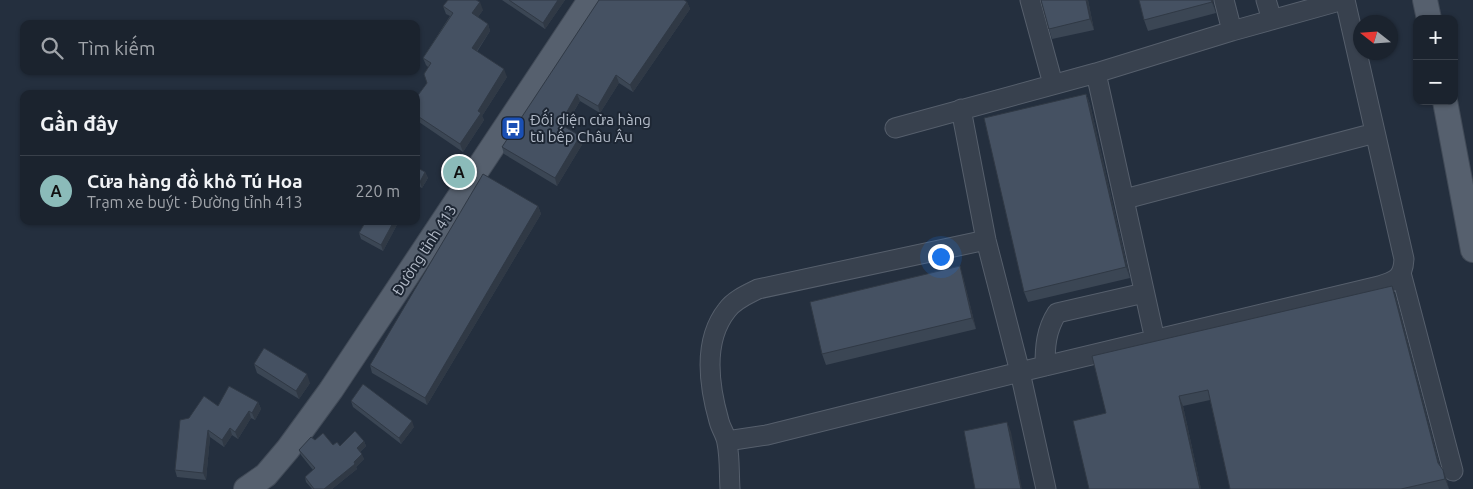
<!DOCTYPE html>
<html lang="vi">
<head>
<meta charset="utf-8">
<style>
  :root { --surface:#1b232e; --page:#282f3a; --text:#f1f3f6; --muted:#a0a4aa; --line:#39404a; --accent:#8bbbb9 }
  body { margin:0; font-family:Ubuntu,sans-serif; background:var(--page); color:var(--text) }
  .controls { position:absolute; right:15px; top:15px; display:grid; overflow:hidden; border-radius:10px; box-shadow:0 1px 4px #0004 }
  .controls button { width:45px; height:45px; display:grid; place-items:center; padding:0; border:0; border-bottom:1px solid var(--line); background:var(--surface); color:var(--text); font:25px sans-serif }
  .compass { position:absolute; left:1353px; top:15px; width:45px; height:45px; border-radius:50%; background:var(--surface); box-shadow:0 1px 4px #0004; rotate:287deg }
  .you { position:absolute; left:940px; top:256px; width:18px; height:18px; margin:-12px; border:4px solid #fff; border-radius:50%; background:#1a73e8; box-shadow:0 0 0 8px #1a73e833 }
  .badge { display:grid; place-items:center; width:32px; height:32px; border-radius:50%; background:var(--accent); color:#111; font-size:16px; font-weight:700 }
  .pin { position:absolute; translate:-50% -50%; border:2px solid #fff; box-shadow:0 1px 5px #0006 }
  .list { margin:0; padding:0; list-style:none }
  h2 { display:flex; justify-content:space-between; align-items:center; height:65px; margin:0; padding:0 20px; font-size:21px }
  h2 small { font-size:16px; font-weight:400; color:var(--muted) }
  .list li { display:grid; grid-template-columns:32px 1fr auto; gap:15px; align-items:center; box-sizing:border-box; height:70px; padding:0 20px; border-top:1px solid var(--line) }
  .list b { display:block; font-size:19px; white-space:nowrap }
  .list p { margin:0; font-size:16px; white-space:nowrap; color:var(--muted) }
  .list em { font-size:16px; font-style:normal; color:var(--muted) }
  .icon { flex:none; width:28px; height:28px; fill:none; stroke:currentColor; stroke-width:2; stroke-linecap:round; stroke-linejoin:round }
  .map { position:relative; flex:none; width:1473px; height:489px; overflow:hidden }
  .search { position:absolute; background:var(--surface); box-shadow:0 1px 4px #0004; left:20px; top:20px; width:400px; height:55px; display:flex; align-items:center; gap:12px; box-sizing:border-box; padding:0 18px; border-radius:10px; color:var(--muted); font-size:19px }
  .panel { position:absolute; background:var(--surface); box-shadow:0 1px 4px #0004; left:20px; top:90px; width:400px; height:135px; border-radius:10px }
  .map>svg:first-child { display:block }
</style>
</head>
<body>
<div class="map">
<svg width="1473" height="489" viewBox="0 0 1473 489">
  <rect width="100%" height="100%" fill="#242f3e"/>
  <g fill="none" stroke-linecap="round" stroke-linejoin="round">
    <g stroke="#565f6c" stroke-width="21">
      <path id="minor" d="M1030 0 1053 84
        M1224 0 1232 31
        M1266 0 1272 20
        M1096 73 1155 340
        M961 109 986 240 1020 372 1046 489
        M895 128 1096 73 1232 31 1343 0
        M1125 199 1375 133
        M1401 273 1453 471
        M1045 366C1045 347 1046 330 1057 313L1144 293
        M727 441 767 435 1020 372 1379 286C1396 281 1403 278 1404 259L1345 0
        M730 489C729 474 730 458 727 443 726 435 721 429 719 421 709 386 703 340 727 310 734 300 748 294 758 289L986 240"/>
    </g>
    <g stroke="#414a57" stroke-width="26">
      <path id="major" d="M1425 0 1429 19
        M1445 101 1473 250
        M246 489 266 475 288 449 331 390 590 0"/>
    </g>
    <use href="#minor" stroke="#38414e" stroke-width="19"/>
    <use href="#major" stroke="#56606e" stroke-width="24"/>
  </g>
  <path fill="#3b4654" d="M502 0H565L545 29Z
    M1041 0H1088L1094 30 1052 39 1049 29Z
    M1139 0H1213V3L1216 13 1148 31 1144 20Z
    M687 2 690 9 633 92 619 83 600 113 580 101 565 127 580 136 583 143 557 186 504 154 502 147Z
    M443 6 483 10 478 17 488 24 490 31 477 52 507 77 482 116 484 120 463 152 416 120V98L427 83 428 67 426 65 423 58 450 16 446 14Z
    M1086 94 1090 104 1130 278 1028 302 1024 292Z
    M416 167 425 172 428 178 422 188 416 185Z
    M538 206 541 214 427 405 372 373 370 365Z
    M359 221H399L383 251 361 239 359 233 364 224Z
    M963 277 976 329 826 365 822 354Z
    M1396 297 1440 466 1443 470 1449 489H1230L1210 400 1183 406 1201 489H1089L1106 413Z
    M254 364 310 383 299 399 257 373Z
    M351 401 414 427 401 444 353 407Z
    M258 402 261 409 255 420 251 418 238 439 232 435 224 447 210 437 206 480 177 477 175 470 189 418Z
    M315 440 333 445 340 446 364 441 366 446 360 452 364 459 356 467 357 469 332 489H312L306 482 305 477 313 470 301 455 299 450Z"/>
  <path fill="#303945" d="M558 0H565L545 29 543 23Z
    M1086 0H1088L1094 30 1090 19Z
    M1211 0H1213V3L1216 13Z
    M480 2 483 10 475 21 472 13Z
    M687 2 690 9 633 92 630 85Z
    M488 24 490 31 474 55 472 48Z
    M504 69 507 77 482 116 484 120 463 152 460 144 478 111Z
    M616 75 619 83 600 113 598 106Z
    M577 94 580 101 562 131 560 124Z
    M1086 94 1090 104 1130 278 1126 267Z
    M580 136 583 143 557 186 555 178Z
    M425 172 428 178 422 188 420 182Z
    M538 206 541 214 427 405 425 398Z
    M394 221H399L383 251 381 245Z
    M960 266 963 277 976 329 972 318Z
    M1392 286 1396 297 1442 474 1438 463Z
    M307 374 310 383 299 399 296 391Z
    M1179 396 1183 406 1201 489H1200Z
    M258 402 261 409 255 420 252 413Z
    M249 411 251 418 238 439 235 432Z
    M412 421 414 427 401 444 399 438Z
    M1007 422 1011 432 1022 489H1021Z
    M230 428 232 435 224 447 222 440Z
    M208 430 210 437 206 480 203 473Z
    M364 441 366 446 358 453 357 448Z
    M362 454 364 459 356 467 357 469 332 489H324Z
    M1443 470 1447 480 1449 489 1445 479Z"/>
  <path fill="#455162" stroke="#303945" d="M448 0H476L480 2 472 13 488 24 472 48 504 69 478 111 481 113 460 144 416 115V98L427 83 424 74 431 63 423 58 453 13 443 6Z
    M509 0H558L543 23Z
    M599 0H684L687 2 630 85 616 75 598 106 577 94 560 124 580 136 555 178 502 147Z
    M1041 0H1086L1090 19 1049 29Z
    M1139 0H1211L1212 2 1144 20Z
    M1086 94 1126 267 1024 292 984 118Z
    M416 167 425 172 420 182 416 180Z
    M483 174 538 206 425 398 370 365Z
    M366 221H394L381 245 359 233Z
    M960 266 972 318 822 354 810 302Z
    M1392 286 1438 463 1443 470 1445 479 1401 489H1230L1208 390 1179 396 1200 489H1089L1073 421 1106 413 1092 356Z
    M264 348 307 374 296 391 254 364Z
    M363 384 412 421 399 438 351 401Z
    M229 386 258 402 252 413 249 411 235 432 230 428 222 440 208 430 203 473 175 470 180 420 189 418 204 396 218 406Z
    M1007 422 1021 489H975L964 431Z
    M355 431 364 441 357 448 362 454 354 462 355 464 324 489H314L305 477 315 468 299 450 311 437 315 440 323 433 333 445 337 442 340 446Z"/>
  <defs>
    <g id="bus-square" transform="scale(1.25)"><rect x="-9" y="-9" width="18" height="18" rx="4" fill="#1a4fb4" stroke="#1d2633"/><path d="M-5-6H5V4H4V6H2V4H-2V6H-4V4H-5ZM-3.5-4V0h7V-4ZM-3.5 1.2v1.5H-2V1.2ZM2 1.2v1.5H3.5V1.2Z" fill="#fff"/></g>
  </defs>
  <g fill-rule="evenodd">
    <use href="#bus-square" x="513" y="128"/>
  </g>
  <g text-anchor="middle" dominant-baseline="central" stroke-width="4" stroke-linejoin="round" paint-order="stroke">
    <g font-size="15" fill="#b4bcc9" stroke="#1d2633" text-anchor="start">
      <text x="530" y="119">Đối diện cửa hàng<tspan x="530" dy="17">tủ bếp Châu Âu</tspan></text>
    </g>
    <g font-size="15" fill="#b4bcc9" stroke="#1d2633">
      <text transform="translate(424 250) rotate(-57)">Đường tỉnh 413</text>
    </g>
  </g>
</svg>
<div class="controls">
<button>+</button>
<button>−</button>
</div>
<svg class="compass" viewBox="-18 -18 36 36"><path d="M0-13l5 13h-10z" fill="#e53935"/><path d="M0 13l5-13h-10z" fill="#a0a4aa"/></svg>
<div class="you"></div>
<div class="pin badge" style="left:459px;top:172px">A</div>
<div class="search"><svg class="icon" aria-label="search" viewBox="0 0 24 24"><circle cx="10" cy="10" r="6"/><path d="M15 15l6 6"/></svg>Tìm kiếm</div>
<section class="panel">
<h2>Gần đây<small></small></h2>
<ul class="list">
<li><span class="badge">A</span><div><b>Cửa hàng đồ khô Tú Hoa</b><p>Trạm xe buýt · Đường tỉnh 413</p></div><em>220 m</em></li>
</ul>
</section>
</div>
</body>
</html>
